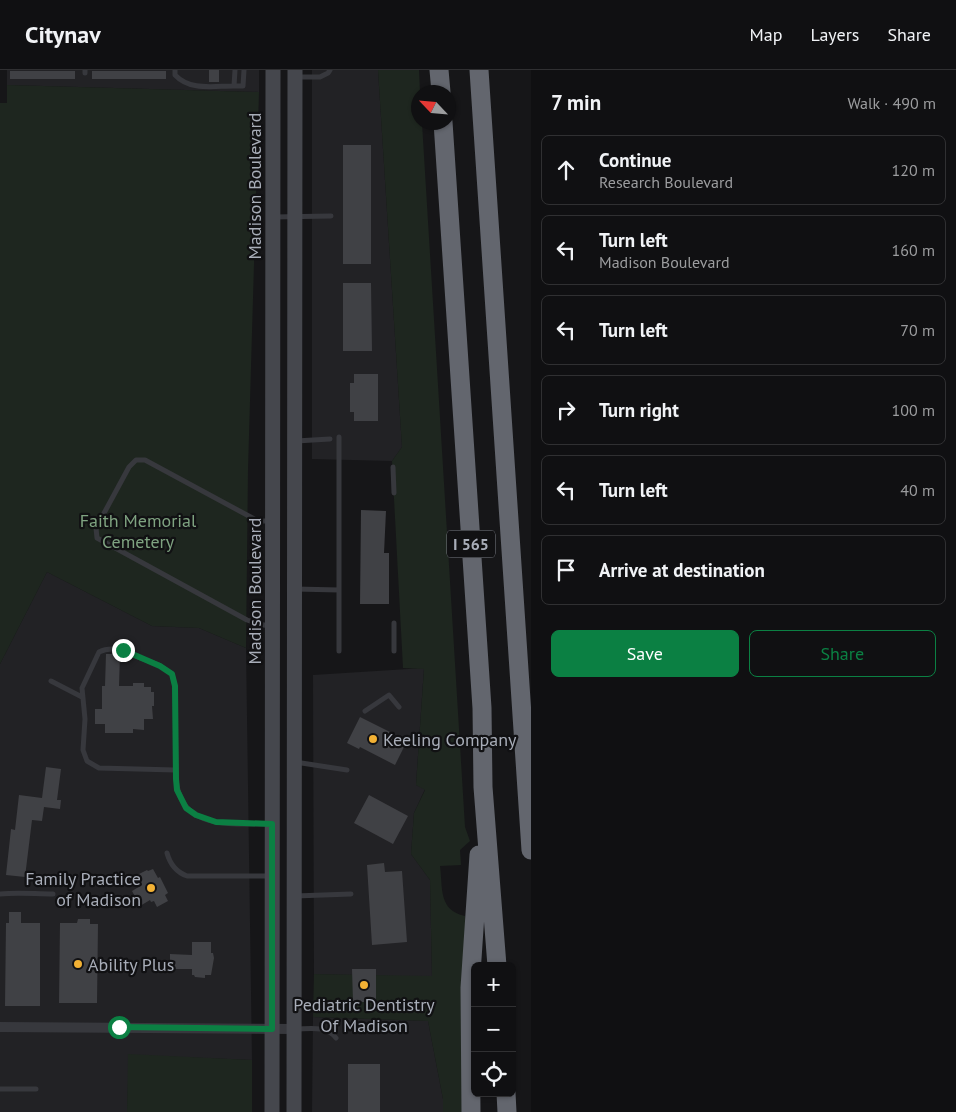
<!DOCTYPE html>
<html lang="en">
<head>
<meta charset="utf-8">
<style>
  :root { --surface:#101012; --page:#1e1e20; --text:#f1f3f6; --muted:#9c9d9f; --line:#303032; --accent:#0b8043 }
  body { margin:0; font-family:"PT Sans",sans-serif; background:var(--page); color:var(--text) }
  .controls { position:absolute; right:15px; bottom:15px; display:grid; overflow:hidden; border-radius:8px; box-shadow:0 1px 4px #0004 }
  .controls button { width:45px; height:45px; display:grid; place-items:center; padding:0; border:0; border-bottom:1px solid var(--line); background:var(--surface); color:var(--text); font:25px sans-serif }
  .compass { position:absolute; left:411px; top:15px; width:45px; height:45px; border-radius:50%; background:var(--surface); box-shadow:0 1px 4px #0004; rotate:296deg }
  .stop { position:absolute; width:15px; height:15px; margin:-11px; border:4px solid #0b8043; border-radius:50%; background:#fff }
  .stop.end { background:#0b8043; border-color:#fff; box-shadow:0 1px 5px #0008 }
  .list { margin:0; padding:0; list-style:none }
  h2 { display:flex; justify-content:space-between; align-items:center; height:65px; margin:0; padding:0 20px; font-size:21px }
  h2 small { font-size:16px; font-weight:400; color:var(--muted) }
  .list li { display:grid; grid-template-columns:32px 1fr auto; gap:15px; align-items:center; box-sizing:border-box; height:70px; margin:0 10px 10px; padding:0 10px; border:1px solid var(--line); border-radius:8px }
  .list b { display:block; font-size:19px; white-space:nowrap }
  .list p { margin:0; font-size:16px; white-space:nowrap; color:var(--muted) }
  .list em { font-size:16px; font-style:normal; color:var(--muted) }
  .actions { display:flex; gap:10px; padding:15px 20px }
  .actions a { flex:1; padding:11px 0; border:1px solid var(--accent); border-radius:8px; text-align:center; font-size:18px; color:var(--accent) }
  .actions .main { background:var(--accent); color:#fff }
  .icon { flex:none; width:28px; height:28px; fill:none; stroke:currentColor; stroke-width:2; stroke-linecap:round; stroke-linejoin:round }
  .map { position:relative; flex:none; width:531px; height:1042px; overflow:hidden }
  header { display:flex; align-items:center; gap:30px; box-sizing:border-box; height:70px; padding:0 25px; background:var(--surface); border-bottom:1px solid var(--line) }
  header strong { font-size:24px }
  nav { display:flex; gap:28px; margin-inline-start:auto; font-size:18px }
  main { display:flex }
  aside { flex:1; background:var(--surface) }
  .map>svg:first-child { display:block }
</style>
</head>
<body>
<header>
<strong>Citynav</strong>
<nav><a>Map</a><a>Layers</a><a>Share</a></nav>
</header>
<main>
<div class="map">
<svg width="531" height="1042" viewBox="0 0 531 1042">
  <rect width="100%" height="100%" fill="#161618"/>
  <path fill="#222225" d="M7 0H259V22L7 15Z
    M312 0H378L402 377 392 391 312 389Z
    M47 502 152 556 199 558 246 578 252 990 129 985 127 1042H0V594Z
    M424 598 416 715 425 719 414 743 411 784 430 810 432 907 314 904 313 605Z
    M313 947 428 951 443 1029V1042H312Z"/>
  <path fill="#1e261f" d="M378 0H419L420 22H418V52L422 53 465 757 470 771 460 780 461 795 440 796C443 818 438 840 465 846L468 946 467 1042H443V1029L428 951 313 947 314 904 432 906 430 810 411 784 414 743 425 720 416 715 424 599 403 598 392 391 402 377Z
    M7 15 259 22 248 400 246 578 199 558 152 556 47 502 0 594V33H7Z
    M128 984 252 990V1042H127Z"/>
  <path fill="#404145" d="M209 0H219V12H209Z
    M10 1H75V9H10Z
    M92 1H166V9H92Z
    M343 75H371V194H343Z
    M343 213H371L372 281H343Z
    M354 304H378V351H354V342H350V313H354Z
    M361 440 386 441 384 483H389V534H360Z
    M106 584H120L119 616H133V613H144V617H151V622H154V636H152L153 649H144V660L133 659V663H105V654H95V639H102V616H105Z
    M360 647 390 662 388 664 406 673 395 695 360 677 359 679 347 673Z
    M46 697 61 699 57 730H61L60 739 44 737 42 751 32 750 25 807 6 805 11 759 15 760 19 725 42 728Z
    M369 725 408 746 393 774 354 753Z
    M384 793 385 802 402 801 407 872 372 875 367 795Z
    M153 799 158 808 160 807 168 823 165 825 168 831 157 837 154 831 151 832 150 830 140 836 132 821 142 815 137 805 147 800 148 801Z
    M9 842H21V853H40V936H5L6 853H9Z
    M78 849H90V854H98L97 933H59L60 853H77Z
    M192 872H211V883H213L214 888 211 905H205V908L195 907 194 905H192V899H170V884L192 885Z
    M352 899H376V932H353Z
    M348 994H380V1042H348Z"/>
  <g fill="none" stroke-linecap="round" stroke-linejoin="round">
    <path stroke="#37383d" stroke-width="5" d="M85 0V3
      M175 0V5C190 21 213 16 234 16L235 0
      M296 7H320L328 3 330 0
      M234 16H243L244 0
      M273 147 331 146
      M339 367V581
      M296 371 330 369
      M393 397 394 423
      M295 519 339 520
      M394 553V581
      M269 556 259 554 247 550 97 468 96 458 129 397 136 390H145L258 451H272
      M51 611 82 627
      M365 641 389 625 399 637
      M295 692 347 700
      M175 700 99 698 87 691 83 680 85 649 82 618 99 582C107 578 120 578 127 583L159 595 172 604 175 616 176 709C181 762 233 753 272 754
      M167 783C170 794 176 802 187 806H272
      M0 824C18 822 35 824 53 824
      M295 826 351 824
      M295 959C309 959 326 955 336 968
      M0 1019H36"/>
    <path stroke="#37383d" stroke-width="10" d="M0 957 294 959"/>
    <path stroke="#45474d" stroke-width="15" d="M272 1042 273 0
      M294 1042 295 0"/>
    <path stroke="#63666e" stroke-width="19" d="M439 0 441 22
      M479 0 531 780
      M443 52 482 638 483 717 497 896
      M506 1023 507 1042
      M471 1042 470 918 479 785"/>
  </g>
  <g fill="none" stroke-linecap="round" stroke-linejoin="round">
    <path stroke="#0b8043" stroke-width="6" d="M119 957 272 959V754L216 752 196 745 186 738 177 720 176 709 175 616 172 604 160 596 123 580"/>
  </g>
  <g fill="#f2b134" stroke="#111113" stroke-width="2">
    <circle cx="373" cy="669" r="5"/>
    <circle cx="151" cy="818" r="5"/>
    <circle cx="78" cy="894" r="5"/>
    <circle cx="364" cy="915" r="5"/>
  </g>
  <g text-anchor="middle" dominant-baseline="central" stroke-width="4.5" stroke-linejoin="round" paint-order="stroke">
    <rect fill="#111113" stroke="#7b7e86" stroke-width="1" x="447" y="460.5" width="48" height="27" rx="4"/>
    <g font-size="16" font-weight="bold" fill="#a8adb8">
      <text x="471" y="474">I 565</text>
    </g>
    <g font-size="18" fill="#a8adb8" stroke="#111113">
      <text transform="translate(254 116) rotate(-90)">Madison Boulevard</text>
      <text transform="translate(254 521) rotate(-90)">Madison Boulevard</text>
    </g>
    <g font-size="18" fill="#7fa381" stroke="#111113">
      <text x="138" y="450">Faith Memorial<tspan x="138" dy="21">Cemetery</tspan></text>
    </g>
    <g font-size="18" fill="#a8adb8" stroke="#111113" text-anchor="start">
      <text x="383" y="669">Keeling Company</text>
      <text x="141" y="808" text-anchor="end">Family Practice<tspan x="141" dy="21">of Madison</tspan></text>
      <text x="88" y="894">Ability Plus</text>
      <text x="364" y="934" text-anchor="middle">Pediatric Dentistry<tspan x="364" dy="21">Of Madison</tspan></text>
    </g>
  </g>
</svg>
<div class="controls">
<button>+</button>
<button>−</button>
<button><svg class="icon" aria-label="locate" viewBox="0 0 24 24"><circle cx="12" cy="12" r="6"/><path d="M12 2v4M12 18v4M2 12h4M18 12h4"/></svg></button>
</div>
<svg class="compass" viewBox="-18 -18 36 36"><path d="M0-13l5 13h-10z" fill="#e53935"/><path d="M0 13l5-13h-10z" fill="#9c9d9f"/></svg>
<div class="stop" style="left:119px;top:957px"></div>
<div class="stop end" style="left:123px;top:580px"></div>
</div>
<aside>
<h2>7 min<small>Walk · 490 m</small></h2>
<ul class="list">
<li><svg class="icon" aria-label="ahead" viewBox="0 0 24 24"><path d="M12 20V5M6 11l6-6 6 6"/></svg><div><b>Continue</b><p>Research Boulevard</p></div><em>120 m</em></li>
<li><svg class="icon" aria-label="left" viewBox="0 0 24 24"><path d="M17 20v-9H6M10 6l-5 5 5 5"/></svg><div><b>Turn left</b><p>Madison Boulevard</p></div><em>160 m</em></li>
<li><svg class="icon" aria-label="left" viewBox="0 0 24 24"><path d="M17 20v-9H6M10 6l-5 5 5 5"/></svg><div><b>Turn left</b></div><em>70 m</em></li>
<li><svg class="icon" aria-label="right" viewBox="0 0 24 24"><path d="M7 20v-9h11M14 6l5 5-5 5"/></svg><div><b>Turn right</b></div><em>100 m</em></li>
<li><svg class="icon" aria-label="left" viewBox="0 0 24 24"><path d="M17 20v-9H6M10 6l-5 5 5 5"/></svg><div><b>Turn left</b></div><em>40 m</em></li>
<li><svg class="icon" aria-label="arrive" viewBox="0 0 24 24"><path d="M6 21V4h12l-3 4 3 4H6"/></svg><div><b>Arrive at destination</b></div></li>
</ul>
<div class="actions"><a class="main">Save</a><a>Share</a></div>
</aside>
</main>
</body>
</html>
